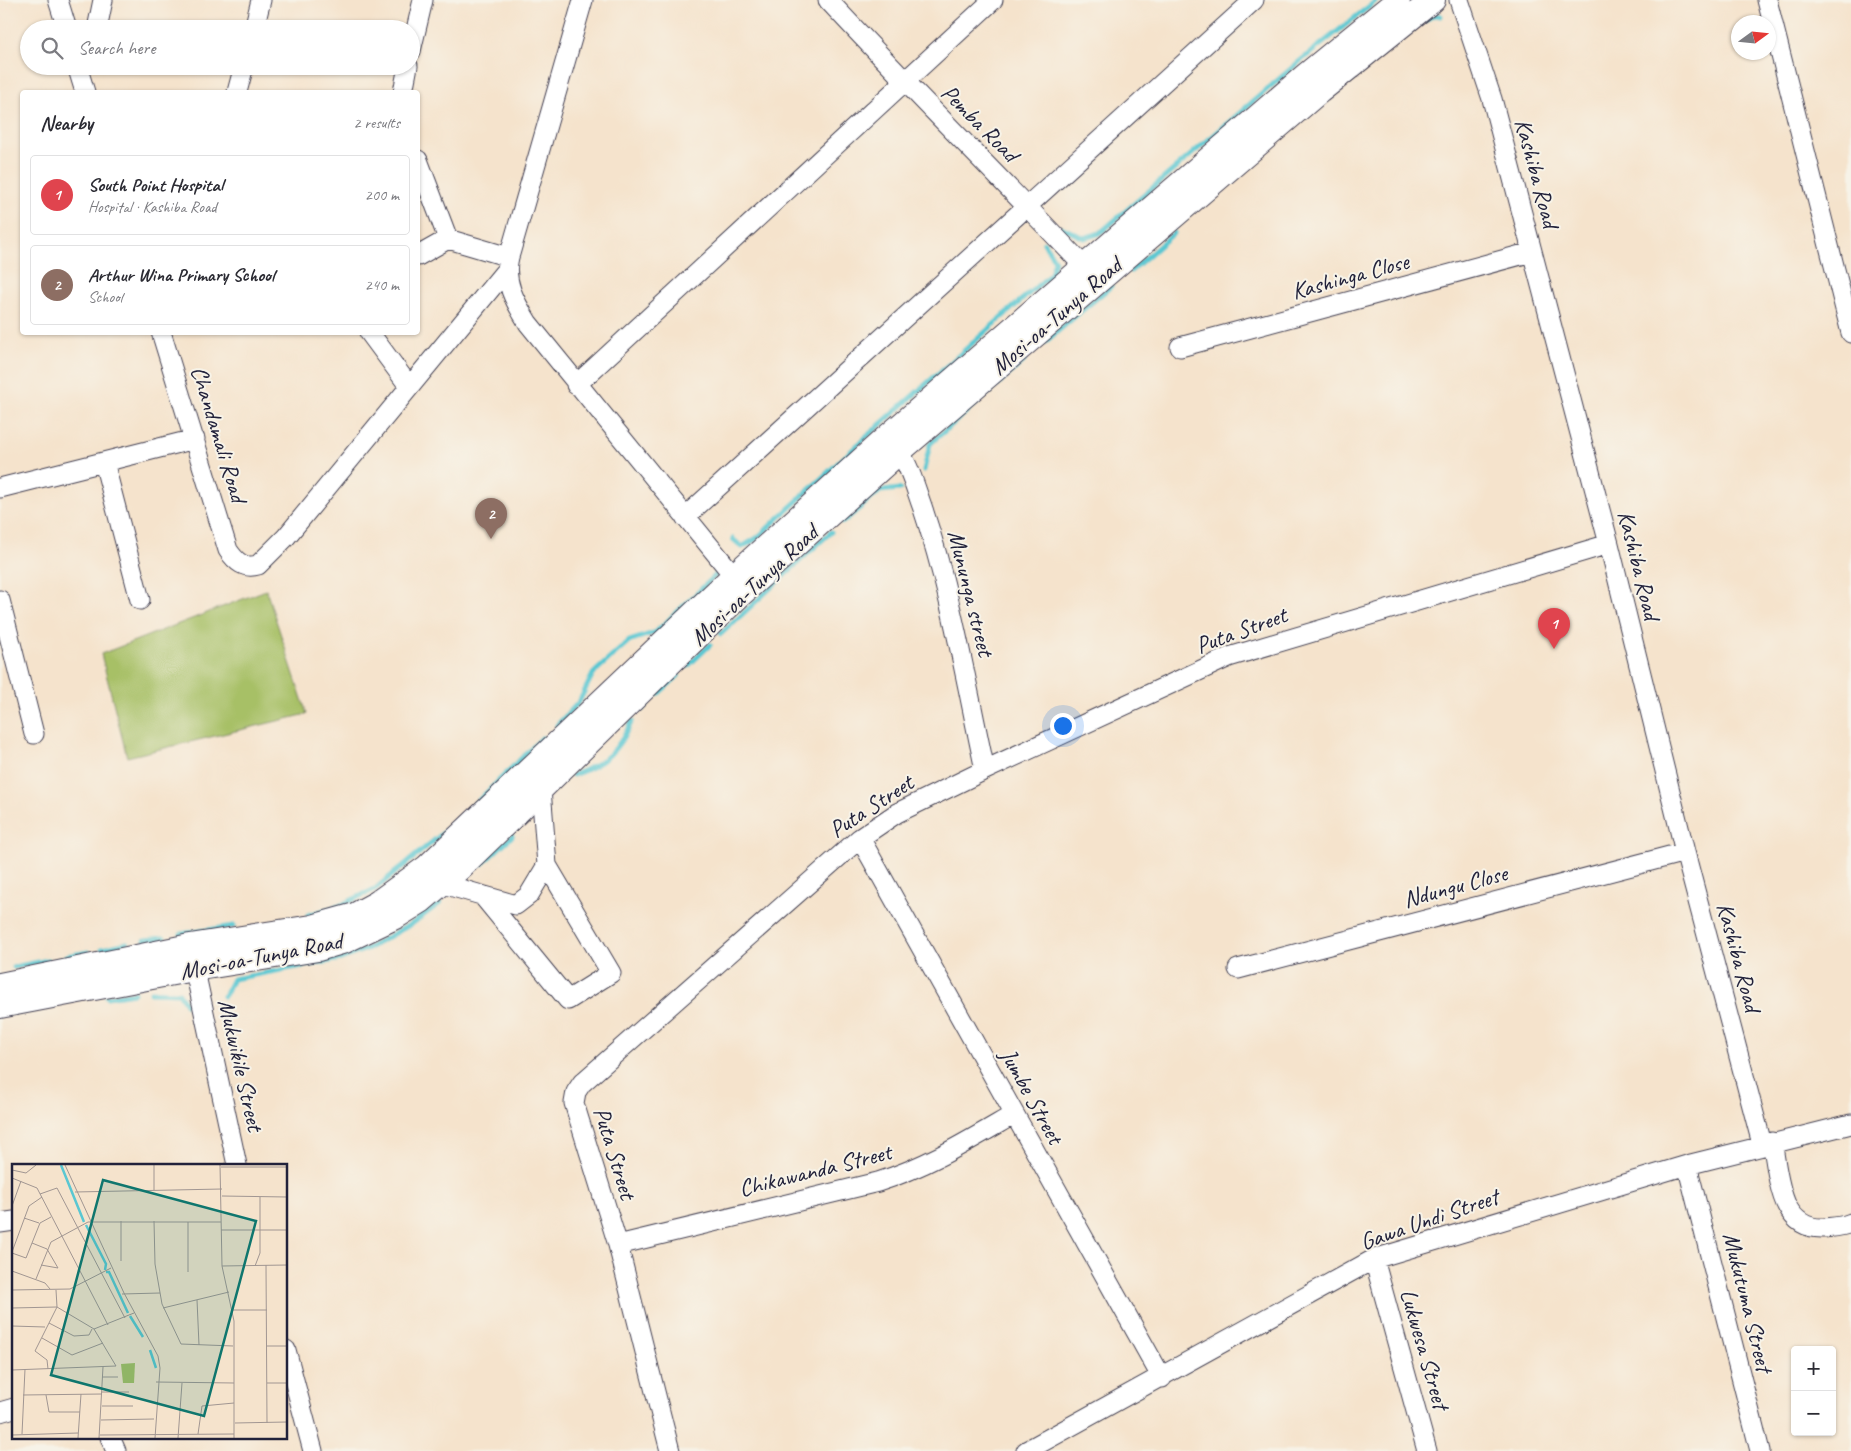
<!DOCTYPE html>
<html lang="en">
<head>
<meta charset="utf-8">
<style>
  :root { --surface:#fff; --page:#f2f2f3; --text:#2b2b33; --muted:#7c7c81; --line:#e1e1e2; --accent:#2563eb }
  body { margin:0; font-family:Caveat,sans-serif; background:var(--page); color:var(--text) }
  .controls { position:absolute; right:15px; bottom:15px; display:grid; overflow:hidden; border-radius:5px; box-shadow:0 1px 4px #0004 }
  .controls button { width:45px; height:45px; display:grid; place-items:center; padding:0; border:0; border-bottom:1px solid var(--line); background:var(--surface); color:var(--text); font:25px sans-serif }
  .compass { position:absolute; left:1731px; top:15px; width:45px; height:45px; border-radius:50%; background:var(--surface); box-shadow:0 1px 4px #0004; rotate:75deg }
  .you { position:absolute; left:1062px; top:725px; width:18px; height:18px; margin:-12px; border:4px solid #fff; border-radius:50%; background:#1a73e8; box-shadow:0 0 0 8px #1a73e833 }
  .badge { display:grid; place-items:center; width:32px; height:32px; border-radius:50%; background:var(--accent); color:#fff; font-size:16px; font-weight:700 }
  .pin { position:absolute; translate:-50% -41px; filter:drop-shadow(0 1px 2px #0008) }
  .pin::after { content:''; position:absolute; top:26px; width:18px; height:15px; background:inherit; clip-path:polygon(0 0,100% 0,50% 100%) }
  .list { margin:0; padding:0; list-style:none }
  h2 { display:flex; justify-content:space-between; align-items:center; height:65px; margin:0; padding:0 20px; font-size:21px }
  h2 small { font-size:16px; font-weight:400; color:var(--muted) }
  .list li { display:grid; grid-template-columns:32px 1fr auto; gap:15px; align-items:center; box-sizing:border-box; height:80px; margin:0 10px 10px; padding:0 10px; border:1px solid var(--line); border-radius:5px }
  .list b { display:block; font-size:19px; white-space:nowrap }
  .list p { margin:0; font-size:16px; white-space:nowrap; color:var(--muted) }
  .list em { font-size:16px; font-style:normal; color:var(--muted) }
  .icon { flex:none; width:28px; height:28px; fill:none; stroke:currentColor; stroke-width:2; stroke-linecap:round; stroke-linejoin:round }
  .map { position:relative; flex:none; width:1851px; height:1451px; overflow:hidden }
  .search { position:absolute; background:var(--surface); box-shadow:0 1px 4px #0004; left:20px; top:20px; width:400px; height:55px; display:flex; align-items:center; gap:12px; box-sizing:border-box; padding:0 18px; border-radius:28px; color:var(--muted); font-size:19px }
  .panel { position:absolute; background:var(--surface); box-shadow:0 1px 4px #0004; left:20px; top:90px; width:400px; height:245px; border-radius:5px }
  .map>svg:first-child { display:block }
</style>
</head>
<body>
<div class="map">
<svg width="1851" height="1451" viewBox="0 0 1851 1451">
  <rect width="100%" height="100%" fill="#f7f3e8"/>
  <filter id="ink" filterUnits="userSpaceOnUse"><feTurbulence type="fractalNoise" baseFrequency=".02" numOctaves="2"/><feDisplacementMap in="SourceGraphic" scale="10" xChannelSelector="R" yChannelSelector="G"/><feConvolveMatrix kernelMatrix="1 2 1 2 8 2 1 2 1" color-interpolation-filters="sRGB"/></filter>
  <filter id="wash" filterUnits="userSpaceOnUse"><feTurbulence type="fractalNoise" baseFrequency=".0096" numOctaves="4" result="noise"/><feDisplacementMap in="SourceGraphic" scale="20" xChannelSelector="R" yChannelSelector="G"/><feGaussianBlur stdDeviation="1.12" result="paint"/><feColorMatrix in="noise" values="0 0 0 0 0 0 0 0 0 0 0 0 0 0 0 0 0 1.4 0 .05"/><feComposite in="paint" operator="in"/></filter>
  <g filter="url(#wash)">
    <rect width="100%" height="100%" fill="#f5e3cc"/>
    <path fill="#a7c066" stroke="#647150" d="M266 590 307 714 127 757 101 654Z"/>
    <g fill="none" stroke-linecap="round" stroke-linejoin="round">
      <path stroke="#5ac7d2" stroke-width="5" d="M1426 20 1434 15 1441 16
        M1061 227 1084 238 1100 233 1300 61 1377 0
        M1131 271 1174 233
        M1045 342 1111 286
        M924 470 930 444 1024 361
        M843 522 880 491 900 489
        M733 539 742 547 757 538 866 437 1051 274 1055 261 1044 243
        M721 634 831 532
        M688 666 710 645
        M658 694 678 676
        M642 709 647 704
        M557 725 579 702 593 674 598 669 629 641 656 632 716 575 719 571 717 566
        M573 775C606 763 617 752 632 721
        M474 805 542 738
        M482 864 512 836
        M308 915 339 906 375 889 459 820
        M181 934 234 926
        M145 940 164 938
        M102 949 127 943
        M66 956 88 952
        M14 967 48 960
        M151 992 179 993 186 1004
        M224 996 233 979 341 959 369 948 413 923 440 903
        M107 997 134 993"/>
    </g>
  </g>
  <g filter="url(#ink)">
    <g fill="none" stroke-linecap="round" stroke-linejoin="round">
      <g stroke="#423f51" stroke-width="21">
        <path id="minor" d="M58 0 67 29
          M583 0 509 257C503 281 515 302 528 323L743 587
          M828 0C915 94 1007 184 1094 277
          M1459 0 1492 99 1609 544 1685 852 1762 1144
          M1767 0 1851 333
          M97 29 103 0
          M254 29 261 0
          M411 51 423 0
          M77 66 85 92
          M237 92 244 66
          M403 92 408 66
          M418 160 448 239 509 257
          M418 256 448 239
          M161 332 228 550C236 562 244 569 258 565L286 537 506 270
          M369 332 409 386
          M1180 347 1532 252
          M576 385 993 0
          M891 441C908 459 914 484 922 506 951 592 966 682 985 770
          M104 462 140 600
          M0 488 195 439
          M685 517 1254 0
          M0 600 34 734
          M860 838 1162 1378
          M443 884 516 905 529 895 547 865 541 789
          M482 895 568 1000 611 973 547 865
          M192 957 237 1165
          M1238 969 1685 852
          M1772 1142C1779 1176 1779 1230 1824 1228 1834 1227 1842 1227 1851 1223
          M1687 1165 1760 1451
          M0 1223 14 1221
          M618 1245 878 1182C928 1166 968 1141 1013 1115
          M1374 1259 1427 1451
          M286 1350 313 1451
          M0 1412 14 1408
          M110 1437 116 1451
          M670 1451 618 1245 574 1103 576 1092 582 1083 860 838 897 813 985 770 1229 657 1609 544
          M1026 1451 1374 1259 1687 1165 1851 1124"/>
      </g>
      <g stroke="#423f51" stroke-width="26">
        <path id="major" d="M0 985 190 946 312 927 355 915 377 903 427 867 727 582 887 437 1306 75 1398 0
          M0 1006 194 969 318 949 345 941 397 916 421 901 461 867 740 595 900 451 1320 91 1433 0"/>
      </g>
      <use href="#minor" stroke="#fff" stroke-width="19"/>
      <use href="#major" stroke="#fff" stroke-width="24"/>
    </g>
  </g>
  <g text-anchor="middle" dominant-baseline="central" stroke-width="4" stroke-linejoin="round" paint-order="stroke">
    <g font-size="24" fill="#22223b" stroke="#f7f3e8">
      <text transform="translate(980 123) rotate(45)">Pemba Road</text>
      <text transform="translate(1537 173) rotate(75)">Kashiba Road</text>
      <text transform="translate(1350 276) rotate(-15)">Kashinga Close</text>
      <text transform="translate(1056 316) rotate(-41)">Mosi-oa-Tunya Road</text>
      <text transform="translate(219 434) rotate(73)">Chandamali Road</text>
      <text transform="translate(1639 565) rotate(76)">Kashiba Road</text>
      <text transform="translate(754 585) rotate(-43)">Mosi-oa-Tunya Road</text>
      <text transform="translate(971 593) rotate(76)">Mununga street</text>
      <text transform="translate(1241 630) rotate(-20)">Puta Street</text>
      <text transform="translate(871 806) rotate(-33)">Puta Street</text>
      <text transform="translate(1455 886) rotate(-15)">Ndungu Close</text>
      <text transform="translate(261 956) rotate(-11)">Mosi-oa-Tunya Road</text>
      <text transform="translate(1739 957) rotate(75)">Kashiba Road</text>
      <text transform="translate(241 1065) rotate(77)">Mukwikile Street</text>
      <text transform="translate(1032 1096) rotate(61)">Jumbe Street</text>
      <text transform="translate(615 1153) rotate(73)">Puta Street</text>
      <text transform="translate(815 1170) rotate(-14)">Chikawanda Street</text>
      <text transform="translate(1429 1219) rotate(-19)">Gawa Undi Street</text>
      <text transform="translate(1748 1302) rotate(76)">Mukutuma Street</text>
      <text transform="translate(1425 1349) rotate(74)">Lukwesa Street</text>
    </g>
  </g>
  <g transform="translate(12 1164)">
    <rect width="275" height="275" fill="#f5e3cc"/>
    <path d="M123 199 122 219H111L109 200Z" fill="#a7c066"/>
    <path fill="none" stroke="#5ac7d2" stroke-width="2.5" d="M49 1 72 58M74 61 94 100 93 106M94 108H97L116 149M118 152 131 173M138 186 144 204"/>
    <path fill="none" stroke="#a19692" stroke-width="1" d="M53 1 112 129 146 192 148 204 143 274M208 1 210 102 222 157V274M209 3H275M0 6 14 9 24 1M0 14 25 24 96 161M142 26V1M63 28 210 25M28 30 45 24 113 154M210 32 275 33M0 42 9 17M12 54 27 59M109 57V97M142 57 143 100 150 140 169 180 221 182M209 66H275M20 79 35 85 46 104 29 101M0 88 17 42 30 33M0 89 14 94 28 59 39 53M254 101 255 259M210 102 275 101M243 102 248 89V33M0 107 33 119 38 125M176 108V58M24 115 39 78 76 58H209M0 126 58 125 99 104M44 126 45 143 82 165 122 149M110 130 148 129M185 136 187 181M0 144 45 143M151 144 217 128M221 146H255M37 159 62 172 77 171 80 165M0 162 33 163M30 174 60 191 91 179M255 182H275M36 205 35 196 23 187 45 143M0 206 104 202 82 165M90 213H106M144 218 222 219M255 219H275M90 228H117M11 231 90 230M34 231 37 248H68M90 242H121M89 256 142 255M223 259 275 258M10 270 13 205M186 270 190 242 222 239M0 271 66 269M88 271 222 270M66 274 69 230M87 274 91 203M166 274 170 219"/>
    <path fill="#0f766e" fill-opacity="0.15" stroke="#0f766e" stroke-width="2.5" d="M91 16 244 57 192 252 39 211Z"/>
    <rect width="275" height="275" fill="none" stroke="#22223b" stroke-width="2.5"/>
  </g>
</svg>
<div class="controls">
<button>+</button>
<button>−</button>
</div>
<svg class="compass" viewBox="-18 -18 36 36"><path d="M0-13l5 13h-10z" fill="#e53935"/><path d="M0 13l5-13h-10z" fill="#7c7c81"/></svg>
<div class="you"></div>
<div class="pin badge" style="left:1554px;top:649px;background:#e0444e">1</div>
<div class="pin badge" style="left:491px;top:539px;background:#8d6e63">2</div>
<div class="search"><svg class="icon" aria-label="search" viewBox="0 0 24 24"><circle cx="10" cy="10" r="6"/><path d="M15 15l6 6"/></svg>Search here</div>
<section class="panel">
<h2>Nearby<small>2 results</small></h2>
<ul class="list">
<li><span class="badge" style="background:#e0444e">1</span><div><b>South Point Hospital</b><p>Hospital · Kashiba Road</p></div><em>200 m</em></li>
<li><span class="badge" style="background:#8d6e63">2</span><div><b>Arthur Wina Primary School</b><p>School</p></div><em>240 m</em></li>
</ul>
</section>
</div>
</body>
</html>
